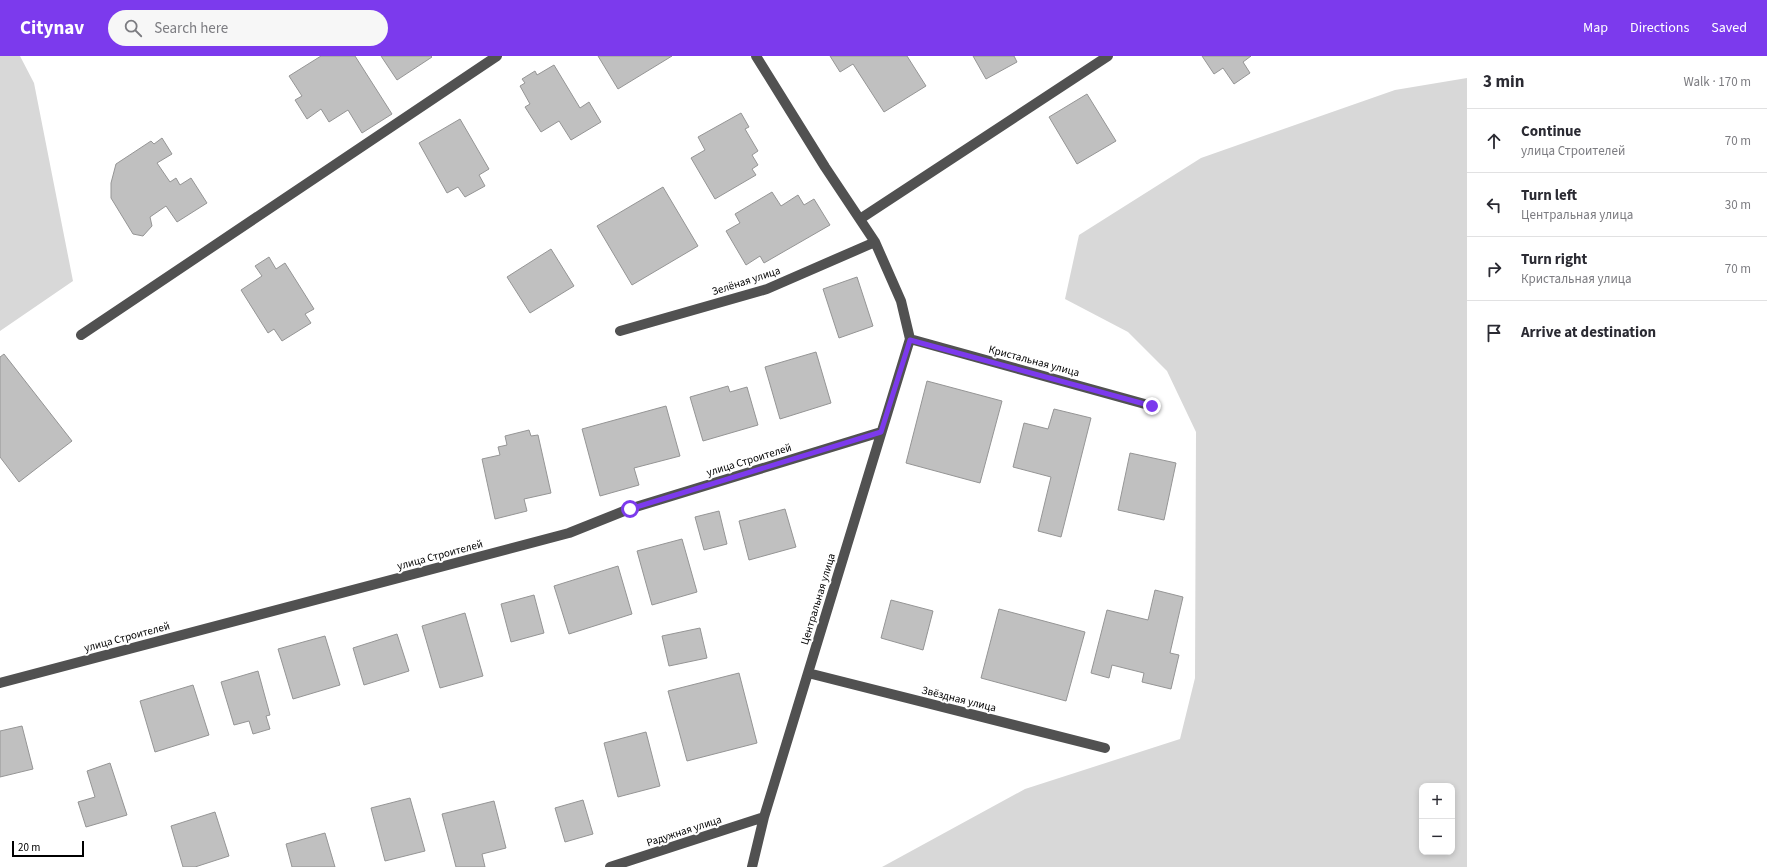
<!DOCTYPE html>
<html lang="en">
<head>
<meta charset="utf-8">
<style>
  :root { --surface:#fff; --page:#f7f7f7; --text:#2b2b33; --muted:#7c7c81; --line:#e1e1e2; --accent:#7c3aed }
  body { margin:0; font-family:"Source Sans 3",sans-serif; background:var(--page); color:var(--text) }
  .controls { position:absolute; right:12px; bottom:12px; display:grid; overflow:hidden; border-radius:8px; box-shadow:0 2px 6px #0003 }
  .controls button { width:36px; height:36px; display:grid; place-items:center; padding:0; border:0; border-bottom:1px solid var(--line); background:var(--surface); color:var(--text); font:20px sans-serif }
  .scale { position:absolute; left:12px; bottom:10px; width:72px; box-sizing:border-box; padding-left:4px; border:2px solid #000; border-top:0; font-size:11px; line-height:14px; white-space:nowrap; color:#000; -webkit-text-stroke:3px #fff; paint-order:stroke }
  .stop { position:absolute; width:12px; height:12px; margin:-9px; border:3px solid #7c3aed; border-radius:50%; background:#fff }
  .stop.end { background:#7c3aed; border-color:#fff; box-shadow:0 1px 4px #0008 }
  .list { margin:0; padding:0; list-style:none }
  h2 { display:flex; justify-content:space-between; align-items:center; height:52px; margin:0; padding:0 16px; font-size:17px }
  h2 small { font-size:13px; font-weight:400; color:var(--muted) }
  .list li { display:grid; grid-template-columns:26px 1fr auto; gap:12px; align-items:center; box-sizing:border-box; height:64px; padding:0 16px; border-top:1px solid var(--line) }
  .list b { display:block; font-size:15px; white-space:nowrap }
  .list p { margin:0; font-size:13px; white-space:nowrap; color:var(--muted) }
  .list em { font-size:13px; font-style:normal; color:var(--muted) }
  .icon { flex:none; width:22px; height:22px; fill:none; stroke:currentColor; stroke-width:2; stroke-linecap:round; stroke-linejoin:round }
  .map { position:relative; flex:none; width:1467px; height:811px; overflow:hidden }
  header { display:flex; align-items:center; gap:24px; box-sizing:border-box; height:56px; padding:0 20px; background:var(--accent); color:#fff }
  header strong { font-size:19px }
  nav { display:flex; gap:22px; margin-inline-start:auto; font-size:14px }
  .search { width:280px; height:36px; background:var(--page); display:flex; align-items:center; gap:10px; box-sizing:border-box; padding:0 14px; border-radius:22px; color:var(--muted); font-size:15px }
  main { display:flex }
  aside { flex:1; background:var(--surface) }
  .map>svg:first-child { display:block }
</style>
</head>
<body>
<header>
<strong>Citynav</strong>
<div class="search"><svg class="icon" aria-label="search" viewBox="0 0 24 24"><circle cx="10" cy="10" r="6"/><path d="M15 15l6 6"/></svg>Search here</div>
<nav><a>Map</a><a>Directions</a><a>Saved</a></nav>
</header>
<main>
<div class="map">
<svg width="1467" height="811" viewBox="0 0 1467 811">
  <rect width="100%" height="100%" fill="#fff"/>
  <path fill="#d8d8d8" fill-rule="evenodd" d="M0 0H20L34 27 73 225 0 275Z
    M1467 22V811H882L1025 733 1180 683 1195 622 1196 376 1167 315 1128 276 1065 243 1079 179 1201 102 1395 34ZM1422 730H1452V796H1422Z"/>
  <path fill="#c0c0c0" stroke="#959595" d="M321 0H355L392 58 362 77 348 54 329 66 321 53 307 63 295 44 302 40 289 20Z
    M381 0H431L432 1 397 24Z
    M598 0H672L618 33Z
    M830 0H907L926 30 884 56 853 8 840 16Z
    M973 0H1014L1017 6 986 23Z
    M1202 0H1251L1243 6 1250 17 1234 28 1223 12 1214 18Z
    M554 9 580 52 589 46 601 66 571 84 559 65 541 76 525 51 530 48 520 30 525 27 522 23 535 15 537 19Z
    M1087 38 1116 85 1077 108 1049 61Z
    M741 57 749 71 745 73 758 95 752 99 758 109 752 113 756 119 715 143 691 102 705 94 698 81Z
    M460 63 489 113 479 119 485 130 465 141 458 131 447 137 419 87Z
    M162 82 172 98 157 107 170 126 176 122 180 129 191 122 207 147 177 166 166 150 150 161 152 170 143 180 133 178 111 142V127L116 108 151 85 154 88Z
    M663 131 698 190 632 229 597 170Z
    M772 136 781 150 798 139 804 149 814 143 830 169 764 207 760 200 746 209 726 175 740 167 735 158Z
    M551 193 574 230 530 257 507 221Z
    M269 201 276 213 285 207 314 253 305 258 311 267 282 285 274 273 268 277 241 234 262 220 255 210Z
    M857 221 873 270 839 282 823 233Z
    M816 296 831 347 780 363 765 311Z
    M4 298 72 385 19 426 0 401V301Z
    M927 325 1002 345 980 427 906 407Z
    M728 330 730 336 747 331 758 369 703 385 690 341Z
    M666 350 680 400 634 412 639 429 600 440 582 373Z
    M1054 353 1091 362 1061 481 1038 475 1051 421 1013 411 1024 367 1048 373Z
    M529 374 531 380 538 379 551 437 524 443 527 455 495 463 482 403 500 399 498 391 507 389 505 380Z
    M1130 397 1176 407 1164 464 1118 454Z
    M785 453 796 491 749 504 739 465Z
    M719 455 727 488 704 494 695 461Z
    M682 483 697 536 652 549 637 495Z
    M618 510 632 558 569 578 554 530Z
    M1155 534 1183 541 1170 597 1179 599 1171 633 1142 626 1144 617 1112 609 1109 622 1091 617 1107 554 1148 564Z
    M534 539 544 577 511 586 501 548Z
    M891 544 933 555 923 594 881 582Z
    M999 553 1085 576 1066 645 981 622Z
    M465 557 483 620 440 632 422 570Z
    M700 572 707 602 669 610 662 580Z
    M397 578 409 615 364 629 353 592Z
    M325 580 340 629 293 643 278 593Z
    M258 615 270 659 266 660 270 673 253 678 249 665 234 669 221 626Z
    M739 617 757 687 687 705 668 635Z
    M193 629 209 679 155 696 140 645Z
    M22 670 33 713 0 721V675Z
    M646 676 660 730 618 741 604 687Z
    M110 707 127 759 86 771 78 746 95 741 87 715Z
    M410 742 425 795 385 805 371 752Z
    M583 744 593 778 565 786 555 752Z
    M494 745 506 792 482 798 485 811H456L442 758Z
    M215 756 229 800 195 811H183L171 770Z
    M325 777 335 811H292L286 788Z"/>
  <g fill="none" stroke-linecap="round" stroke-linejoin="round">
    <path stroke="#515151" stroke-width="10" d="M756 0 825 111 875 186 901 245 910 283
      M860 163 1108 0
      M620 275 767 233 875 186
      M81 279 497 0
      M910 283 1152 350
      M808 617 1105 692
      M0 627 569 477 629 453 881 376
      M610 811 764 761
      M752 811 764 761 910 283"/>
  </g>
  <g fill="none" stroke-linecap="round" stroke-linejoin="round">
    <path stroke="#7c3aed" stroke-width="5" d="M630 453 881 376 910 284 1152 350"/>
  </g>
  <g text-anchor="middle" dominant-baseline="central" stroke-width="4" stroke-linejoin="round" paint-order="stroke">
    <g font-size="11" fill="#000" stroke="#fff">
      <text transform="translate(746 225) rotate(-18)">Зелёная улица</text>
      <text transform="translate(1034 305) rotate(15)">Кристальная улица</text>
      <text transform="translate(749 404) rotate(-17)">улица Строителей</text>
      <text transform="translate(440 499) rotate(-15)">улица Строителей</text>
      <text transform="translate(818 543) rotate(-73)">Центральная улица</text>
      <text transform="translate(127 581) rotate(-15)">улица Строителей</text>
      <text transform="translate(959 643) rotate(14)">Звёздная улица</text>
      <text transform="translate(684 775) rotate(-18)">Радужная улица</text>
    </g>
  </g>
</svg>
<div class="controls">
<button>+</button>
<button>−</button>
</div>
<div class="scale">20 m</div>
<div class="stop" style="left:630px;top:453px"></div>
<div class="stop end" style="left:1152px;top:350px"></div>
</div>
<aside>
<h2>3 min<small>Walk · 170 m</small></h2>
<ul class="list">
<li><svg class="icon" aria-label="ahead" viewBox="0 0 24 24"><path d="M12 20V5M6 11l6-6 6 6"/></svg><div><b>Continue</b><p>улица Строителей</p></div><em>70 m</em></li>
<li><svg class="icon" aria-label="left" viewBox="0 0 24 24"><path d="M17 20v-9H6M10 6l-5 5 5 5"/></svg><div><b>Turn left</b><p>Центральная улица</p></div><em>30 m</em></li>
<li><svg class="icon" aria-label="right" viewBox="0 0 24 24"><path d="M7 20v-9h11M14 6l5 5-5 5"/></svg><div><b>Turn right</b><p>Кристальная улица</p></div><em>70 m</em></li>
<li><svg class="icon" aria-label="arrive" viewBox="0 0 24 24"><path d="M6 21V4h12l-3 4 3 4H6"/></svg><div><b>Arrive at destination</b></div></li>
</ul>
</aside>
</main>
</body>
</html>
